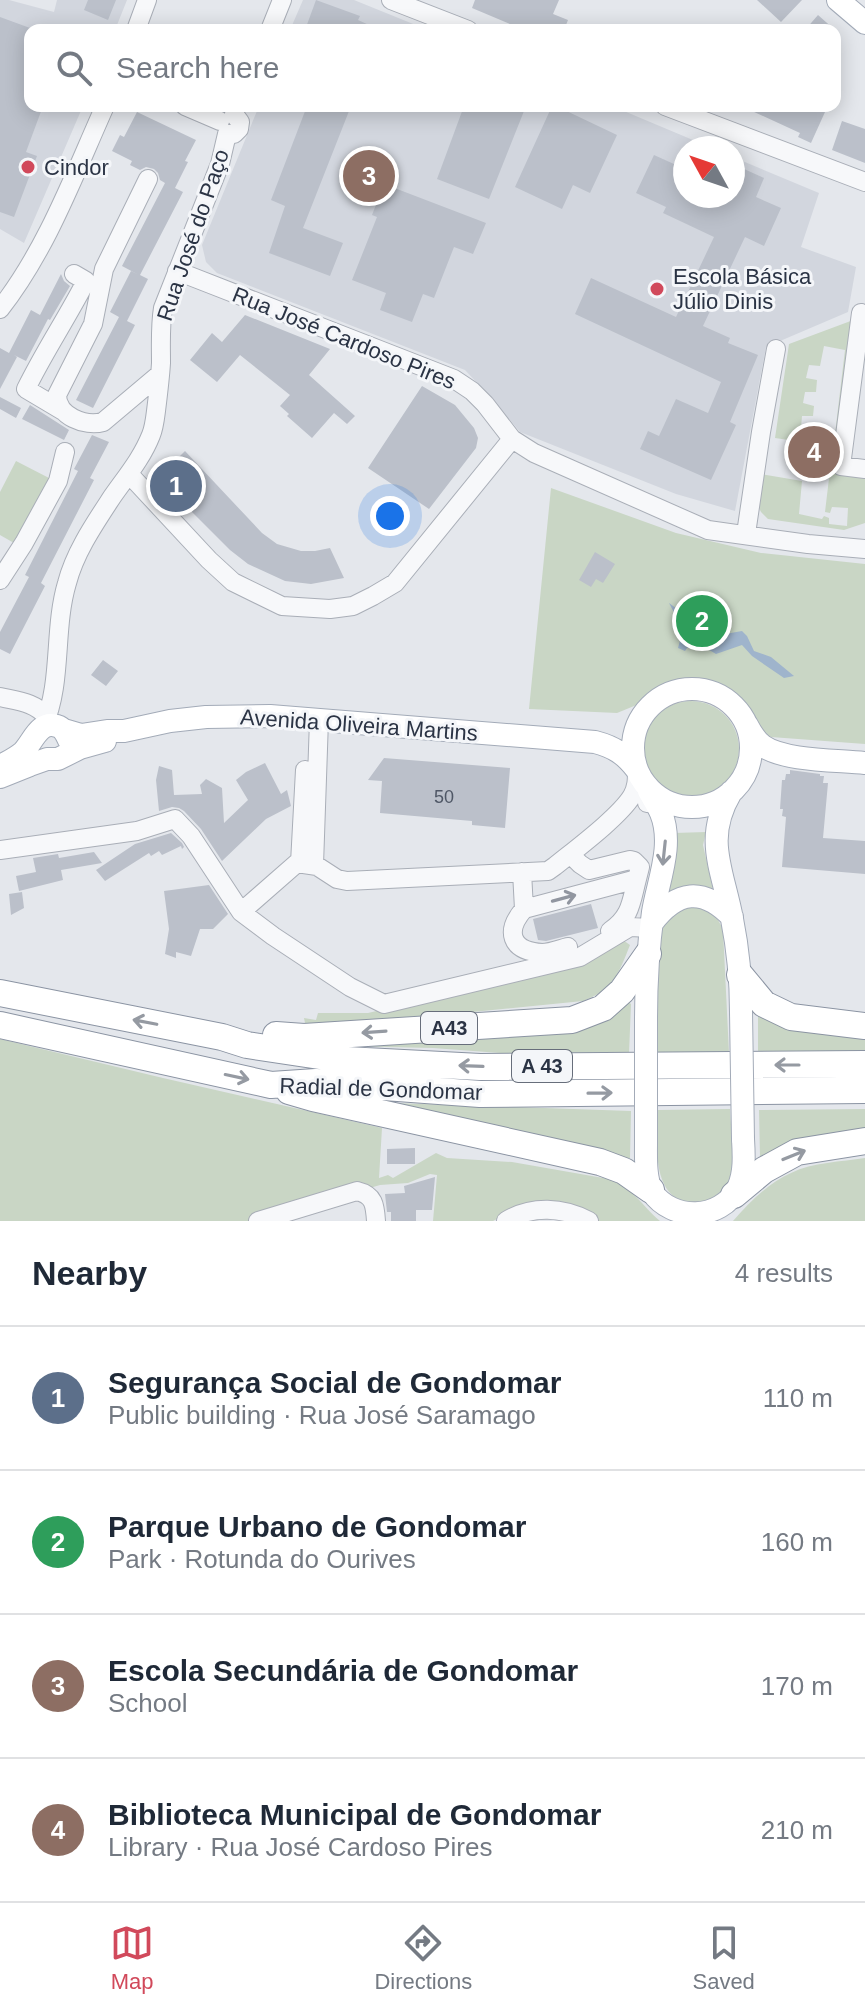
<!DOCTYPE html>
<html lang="en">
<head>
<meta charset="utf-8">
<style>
  :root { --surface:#fff; --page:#f2f2f3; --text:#1f2937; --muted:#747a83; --line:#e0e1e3; --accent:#d1495b }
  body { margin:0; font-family:Helvetica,sans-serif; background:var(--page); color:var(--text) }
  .compass { position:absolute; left:673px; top:136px; width:72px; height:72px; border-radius:50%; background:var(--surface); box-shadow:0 4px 20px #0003; rotate:310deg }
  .you { position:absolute; left:390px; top:516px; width:28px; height:28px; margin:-20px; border:6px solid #fff; border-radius:50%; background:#1a73e8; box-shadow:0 0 0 12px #1a73e833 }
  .badge { display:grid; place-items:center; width:52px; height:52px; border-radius:50%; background:var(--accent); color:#fff; font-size:26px; font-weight:700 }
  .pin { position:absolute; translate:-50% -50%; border:4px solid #fff; box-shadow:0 2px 8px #0006 }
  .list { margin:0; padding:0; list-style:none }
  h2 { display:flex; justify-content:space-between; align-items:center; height:104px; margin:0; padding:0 32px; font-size:34px }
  h2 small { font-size:26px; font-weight:400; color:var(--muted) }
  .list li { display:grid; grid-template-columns:52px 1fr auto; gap:24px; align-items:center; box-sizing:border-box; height:144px; padding:0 32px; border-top:2px solid var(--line) }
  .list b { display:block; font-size:30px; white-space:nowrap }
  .list p { margin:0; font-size:26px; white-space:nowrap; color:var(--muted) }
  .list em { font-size:26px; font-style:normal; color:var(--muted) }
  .icon { flex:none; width:44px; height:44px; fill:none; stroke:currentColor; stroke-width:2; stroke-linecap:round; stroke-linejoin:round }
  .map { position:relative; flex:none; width:865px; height:1221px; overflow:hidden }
  .search { position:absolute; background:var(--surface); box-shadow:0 4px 20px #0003; left:24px; right:24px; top:24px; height:88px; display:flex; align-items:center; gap:20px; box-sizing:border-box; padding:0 28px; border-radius:16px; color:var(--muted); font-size:30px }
  .sheet { height:680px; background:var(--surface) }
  nav { display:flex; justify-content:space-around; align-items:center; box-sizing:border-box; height:112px; border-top:2px solid var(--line); background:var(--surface); font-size:22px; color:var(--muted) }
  nav a { display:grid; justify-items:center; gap:4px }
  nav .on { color:var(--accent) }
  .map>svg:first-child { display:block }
</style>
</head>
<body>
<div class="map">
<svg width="865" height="1221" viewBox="0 0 865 1221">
  <rect width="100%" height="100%" fill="#e4e7ec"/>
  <path fill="#d2d6de" d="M0 0H9L54 12 57 0H127L115 30H30V106H83L24 243 0 229Z
    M303 0H354L428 30H290Z
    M259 106H612L712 148H685V196H733V157L819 193 801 247 856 267 848 312 766 347 735 511 676 494 520 432 495 402 465 370 217 273 206 262 202 245Z"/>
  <path fill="#c9d6c5" d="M856 319 838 459H832L845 350 824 346 820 366 809 365 806 378 817 380 816 392H805L803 403 814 406 813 416H802L801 428 812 430 809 443 775 438 789 344Z
    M16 461 49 478 14 543 0 535V492Z
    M830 470 865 476V523L844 530 768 519 761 512 756 502 761 474 802 481 799 514 822 519 824 516 829 518V524L847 526 848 508 832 507 830 513 825 512Z
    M551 488 676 533 761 553 865 564V744L771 737 758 729 747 709 731 693 709 681 684 678 657 688 639 704 617 713 529 709Z
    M643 749a48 48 0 1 1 96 0a48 48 0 1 1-96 0Z
    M706 832 703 845 713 890 681 888 667 892 674 833Z
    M696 906C710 911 718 916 723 930L729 1053H657L655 1003 661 933C670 912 675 911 696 906Z
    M620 938 630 945C619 973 613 990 583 1001L363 1023H305L304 1018 316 1020 318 1013H368L415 1002Z
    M624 998 631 1004 629 1054H513L433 1048 340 1046Z
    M758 1015 865 1034V1052H758Z
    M0 1039 163 1078 382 1128 379 1178 388 1175 393 1178 436 1153 447 1158 512 1162 609 1179C634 1188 641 1205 660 1221H595L520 1207 493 1221H433L437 1175 430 1174 408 1183 380 1185 258 1221H0Z
    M393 1103 631 1111 630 1158H623Z
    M730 1109C731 1130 736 1164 728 1183 723 1195 711 1202 699 1203 649 1205 657 1144 658 1110Z
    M865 1109V1131L787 1144 760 1157 759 1110Z
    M865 1158V1221H733C749 1203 768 1183 791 1173 813 1162 841 1162 865 1158Z"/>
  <path fill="#9fb4cc" d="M669 603 714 636 742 631 747 636 754 651 771 657 794 676 784 678 752 656 742 645 716 654 701 645 687 648 685 651 678 648 681 637 677 628 672 627 678 620Z"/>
  <path fill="#bbc0ca" d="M88 0H116L108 20 84 10Z
    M316 0 360 16 358 20 380 30H305Z
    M475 0H559L553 14 568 20 564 30H524L472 8Z
    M757 0H802L781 22Z
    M818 15 835 30H805Z
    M0 17 30 28V106H43L26 152 37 156 14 217 0 212Z
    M307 106H351L303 228 343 243 330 276 269 253 285 206 271 200Z
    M464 106H526L489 199 437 179Z
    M552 106H556L617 135 590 193 573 185 562 209 515 187Z
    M741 106H812L825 112 811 143 798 137 800 133Z
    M137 112 196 140 185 161 188 162 175 188 183 192 140 275 148 279 127 321 135 325 93 408 76 400 119 317 110 312 131 271 137 274 122 266 165 183 160 180 158 173 154 169 146 167 140 170 130 165 132 161 112 151 120 135 124 137Z
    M842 121 865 129V163L832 150Z
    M654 155 685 169V196H733V164L764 178 756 197 781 208 764 246 745 237 703 326 730 338 728 343 758 355 730 422 736 425 711 480 640 449 648 431 659 436 676 399 708 413 721 382 575 314 591 278 676 317 714 237 663 213 666 207 636 193Z
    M384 184 486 223 473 254 454 247 434 298 423 294 412 322 380 310 386 293 352 280 377 217 372 215Z
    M61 274 64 281 70 286 50 320 48 319 26 361 14 355 17 357 0 389V348L9 353 31 310 40 315Z
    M245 315 330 349 309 375 355 416 347 424 334 413 312 438 287 416 289 414 280 406 290 395 240 355 217 382 190 360 212 333 222 342Z
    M422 386 455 405 474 428 478 438 476 448 429 509 368 468Z
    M0 397 21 408 16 418 0 409Z
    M30 405 69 430 64 440 22 419Z
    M92 435 109 442 90 478 94 480 41 583 45 586 10 654 0 649V632L29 577 25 575 78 471 74 469Z
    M185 451 262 533 277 544 301 551H315L330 548 344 578 311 584 285 581 248 564 230 550 163 483 166 479 161 474 166 468 164 465 174 456 177 459Z
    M595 552 615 564 603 583 596 579 591 587 579 580Z
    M103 660 118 671 106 686 91 675Z
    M384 758 510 768 505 828 472 825V821L380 813 382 781 368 780Z
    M265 763 281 794 287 790 291 806 266 819 222 861 201 829 184 811 179 808 172 807 159 811 156 780 159 766 172 770 174 795 202 794 200 785 206 779 222 788 224 823 248 800 236 780 246 772Z
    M790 770 820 774V776H824L823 783H828L823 838 865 841V874L782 867 786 817 782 816 783 809H780L782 780H785L786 774H790Z
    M171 833 182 843 184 847 182 849 181 846 162 855 159 851 151 856 149 853 105 881 96 870 135 844Z
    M94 852 102 863 61 870 63 880 19 891 16 876 36 872 33 858 58 854 59 858Z
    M209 885 228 914 213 929H200L191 956 176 952V958L165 954 169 929 164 891Z
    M22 892 24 908 11 915 9 894Z
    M591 904 598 928 546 941 538 940 533 919Z
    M415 1148V1164H387V1149Z
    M435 1177 432 1210H416V1221H391V1212H387L385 1194 405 1193 404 1186Z"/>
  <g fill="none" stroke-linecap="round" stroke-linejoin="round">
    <g stroke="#a9aeb7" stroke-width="20">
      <path id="minor" d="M391 0 468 30
        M136 30 147 0
        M270 30 282 0
        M185 106 220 121
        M665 106 865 182
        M227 134H234L239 129 240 122 234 114
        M148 179 104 269 93 324 57 395C57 416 85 427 103 422L160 374
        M177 271 454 379 472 391 485 404 512 439 534 453 708 530 808 544 865 549
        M0 309C47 249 74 175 105 106
        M861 313 841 466 865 469
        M63 411 26 389C44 352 67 318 86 281L74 274
        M129 474 209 560 233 582 282 606 330 609 353 606 373 596 395 583 512 439
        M747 527 761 432 776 349
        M0 580 24 543 58 481 65 452
        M0 697C17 701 35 702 47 717
        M43 727C63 682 53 630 67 583 75 552 95 523 112 497 126 477 142 458 151 435 154 428 155 419 156 411 158 395 160 379 161 363 161 344 160 326 163 308L220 164 227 134
        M647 803 678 805
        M0 850 137 831 175 819 191 836 241 912 273 936 350 987 384 1004 580 957 630 927 651 928
        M300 863 305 770
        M314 865 319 720
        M522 872 524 909 637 879 640 867 634 861 630 860 589 870 580 864 570 854
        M524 909C505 931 510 951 542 953 550 953 560 949 568 947
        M241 912 297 863 317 866 337 879 347 881 548 871 555 866C576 849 619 817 632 796 637 787 637 780 637 770
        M610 931C631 917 631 902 637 879
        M258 1221 357 1191C374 1195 375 1205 376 1221
        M506 1221C532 1205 563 1207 589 1221"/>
    </g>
    <g stroke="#a3abb8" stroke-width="24">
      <path id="major" d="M838 0 865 23
        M633 748a59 59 0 1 1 118 0a59 59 0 1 1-118 0Z
        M747 725C751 733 755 740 763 746 784 761 838 760 865 763
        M64 730 81 735 107 731H124L170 721 206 717 270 716 595 742C614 747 625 754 637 770
        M0 766C8 762 16 758 23 752 33 742 39 720 57 726 64 728 66 734 69 740
        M0 777 30 765 47 759H58L80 748 105 741
        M731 792C703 839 723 870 732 919 738 949 741 981 741 1012
        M652 923C677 890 703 887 732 917
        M646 1019C646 983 648 948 653 912 658 881 674 845 661 813 658 806 653 798 649 791
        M646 1143C646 1158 645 1178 652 1192 672 1221 720 1221 738 1188 745 1174 744 1155 743 1139"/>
    </g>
    <g stroke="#8b94a3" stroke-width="28">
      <path id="highway" d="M740 975 764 1004 791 1017 865 1026
        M0 993 222 1037 247 1045 346 1060 480 1067 865 1064
        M0 1025 271 1085 316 1082 480 1094 865 1090
        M276 1035 304 1037 572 1020 603 1008 622 991 648 954
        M289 1091 313 1098 600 1162 624 1171 651 1190
        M734 1195 764 1170 797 1152 865 1141"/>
    </g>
    <use href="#minor" stroke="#f7f8fa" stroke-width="18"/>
    <use href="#major" stroke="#fff" stroke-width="22"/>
    <use href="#highway" stroke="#fff" stroke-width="26"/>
    <g stroke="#a3abb8" stroke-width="24" stroke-linecap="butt">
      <path id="major-bridge" d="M741 1012 743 1139
        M646 1019V1143"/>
    </g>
    <use href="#major-bridge" stroke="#fff" stroke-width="22"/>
  </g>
  <defs><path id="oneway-shaft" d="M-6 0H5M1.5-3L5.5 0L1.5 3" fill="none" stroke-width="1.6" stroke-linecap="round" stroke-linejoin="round" transform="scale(2)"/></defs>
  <g stroke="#959aa2">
    <use href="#oneway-shaft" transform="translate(664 853) rotate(96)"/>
    <use href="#oneway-shaft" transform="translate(145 1022) rotate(-169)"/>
    <use href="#oneway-shaft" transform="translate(374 1032) rotate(176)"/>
    <use href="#oneway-shaft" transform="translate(787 1065) rotate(180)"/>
    <use href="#oneway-shaft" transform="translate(471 1066) rotate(-178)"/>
    <use href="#oneway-shaft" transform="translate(237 1077) rotate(12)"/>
    <use href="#oneway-shaft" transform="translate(600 1093) rotate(-1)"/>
    <use href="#oneway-shaft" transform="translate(794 1155) rotate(-22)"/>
  </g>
  <use stroke="#9196a0" href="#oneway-shaft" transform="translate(564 898) rotate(-15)"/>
  <g fill="#d1495b" stroke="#f4f6f9" stroke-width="3">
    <circle cx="28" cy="167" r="8"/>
    <circle cx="657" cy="289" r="8"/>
  </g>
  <g text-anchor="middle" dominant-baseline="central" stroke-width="6" stroke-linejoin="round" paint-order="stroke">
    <g font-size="18" fill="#4f5766">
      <text x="444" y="797">50</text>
    </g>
    <g fill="#f4f6f9" stroke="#676e7b" stroke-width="2">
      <rect x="421" y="1012" width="56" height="32" rx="6"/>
      <rect x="512" y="1050" width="60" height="32" rx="6"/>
    </g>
    <g font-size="20" font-weight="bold" fill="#2b3445">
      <text x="449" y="1028">A43</text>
      <text x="542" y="1066">A 43</text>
    </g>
    <g font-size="22" fill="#2b3445" stroke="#f4f6f9" text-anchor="start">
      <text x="44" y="167">Cindor</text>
      <text x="673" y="276">Escola Básica<tspan x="673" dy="25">Júlio Dinis</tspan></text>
    </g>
    <g font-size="22" fill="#2b3445" stroke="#f4f6f9">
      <text transform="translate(193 235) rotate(-71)">Rua José do Paço</text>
      <text transform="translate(344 338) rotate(22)">Rua José Cardoso Pires</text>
      <text transform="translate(359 725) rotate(4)">Avenida Oliveira Martins</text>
      <text transform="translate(381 1089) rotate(2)">Radial de Gondomar</text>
    </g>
  </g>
</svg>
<svg class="compass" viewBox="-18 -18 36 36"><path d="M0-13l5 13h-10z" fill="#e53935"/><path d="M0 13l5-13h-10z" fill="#747a83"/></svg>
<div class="you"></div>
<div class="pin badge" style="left:176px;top:486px;background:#5c6f8a">1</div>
<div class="pin badge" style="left:702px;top:621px;background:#2e9e5b">2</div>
<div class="pin badge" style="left:369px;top:176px;background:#8d6e63">3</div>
<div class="pin badge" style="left:814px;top:452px;background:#8d6e63">4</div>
<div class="search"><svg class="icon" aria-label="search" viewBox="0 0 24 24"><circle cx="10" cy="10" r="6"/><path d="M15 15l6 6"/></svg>Search here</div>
</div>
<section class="sheet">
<h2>Nearby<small>4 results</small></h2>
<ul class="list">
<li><span class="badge" style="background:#5c6f8a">1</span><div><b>Segurança Social de Gondomar</b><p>Public building · Rua José Saramago</p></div><em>110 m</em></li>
<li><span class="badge" style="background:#2e9e5b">2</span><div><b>Parque Urbano de Gondomar</b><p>Park · Rotunda do Ourives</p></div><em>160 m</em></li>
<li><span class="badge" style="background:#8d6e63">3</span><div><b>Escola Secundária de Gondomar</b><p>School</p></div><em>170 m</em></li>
<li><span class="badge" style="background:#8d6e63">4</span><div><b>Biblioteca Municipal de Gondomar</b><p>Library · Rua José Cardoso Pires</p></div><em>210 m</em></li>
</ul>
</section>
<nav>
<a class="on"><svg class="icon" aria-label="map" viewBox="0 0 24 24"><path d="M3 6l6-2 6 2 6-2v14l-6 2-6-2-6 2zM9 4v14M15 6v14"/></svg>Map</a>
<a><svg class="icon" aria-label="directions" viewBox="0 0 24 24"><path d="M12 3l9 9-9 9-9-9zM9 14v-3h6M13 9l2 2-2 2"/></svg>Directions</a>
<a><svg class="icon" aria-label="saved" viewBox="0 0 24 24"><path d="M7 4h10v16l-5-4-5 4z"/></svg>Saved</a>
</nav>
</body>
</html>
